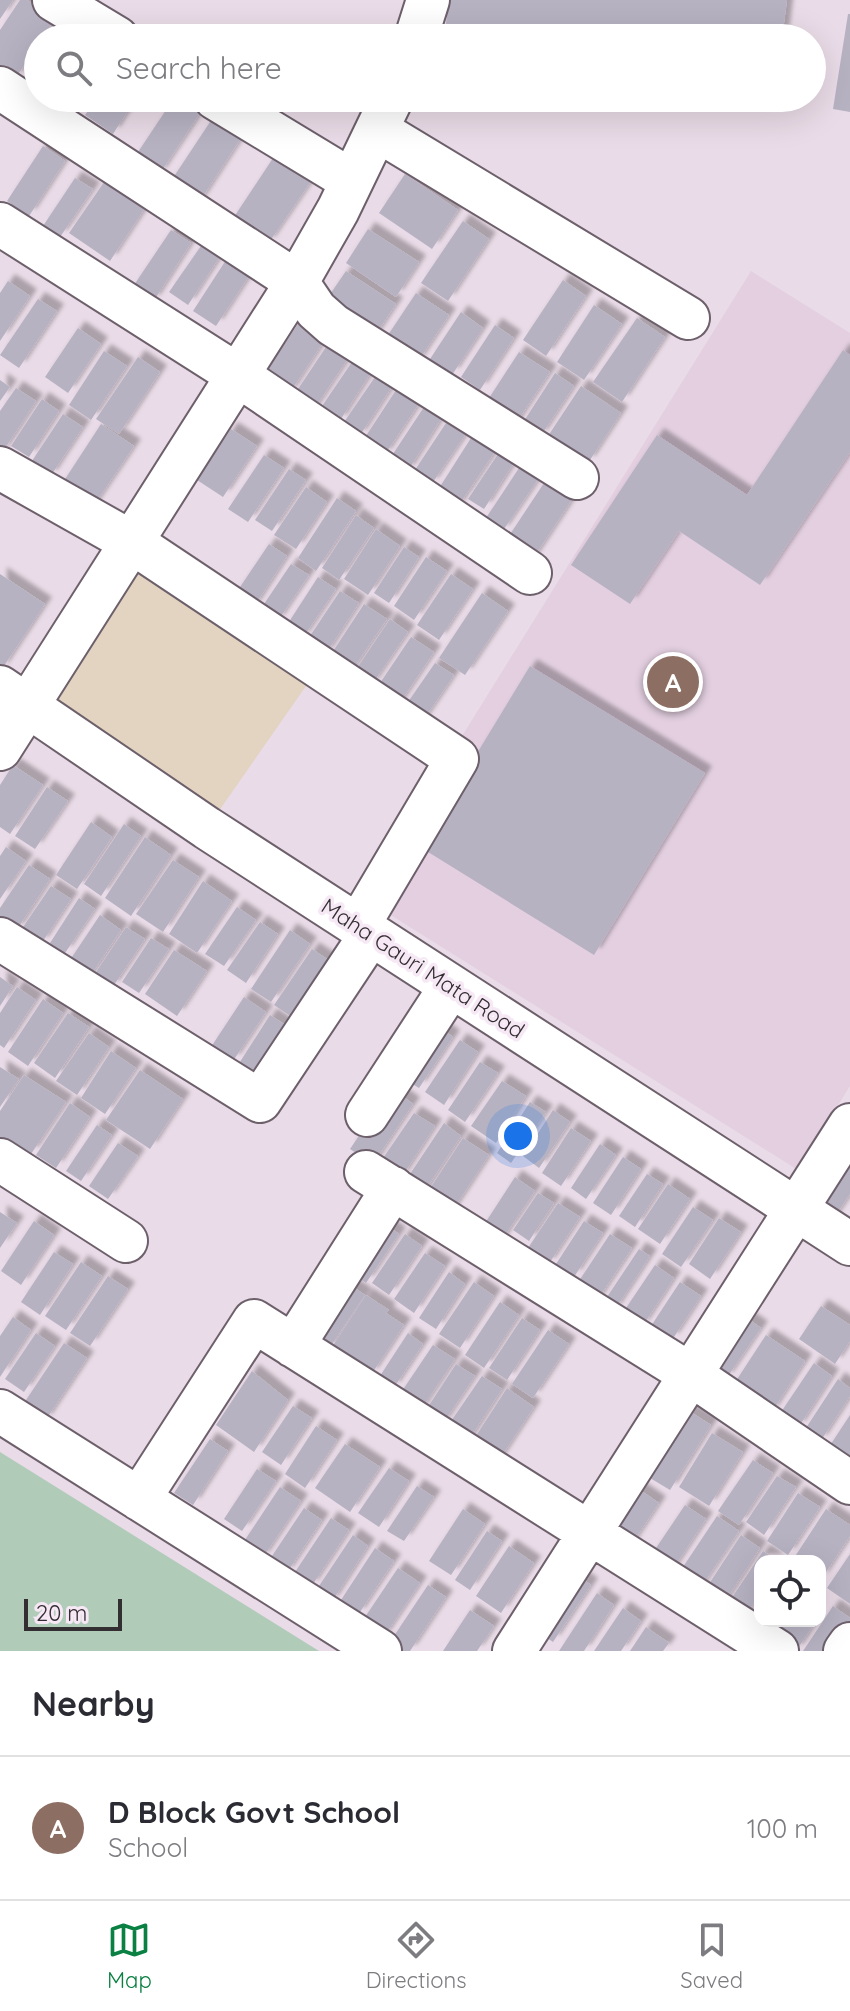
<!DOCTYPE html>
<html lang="en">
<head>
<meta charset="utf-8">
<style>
  :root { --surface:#fff; --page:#f7f7f7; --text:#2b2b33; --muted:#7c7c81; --line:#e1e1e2; --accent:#0b8043 }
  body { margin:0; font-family:Quicksand,sans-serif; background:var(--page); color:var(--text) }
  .controls { position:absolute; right:24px; bottom:24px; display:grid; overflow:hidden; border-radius:16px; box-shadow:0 8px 32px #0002 }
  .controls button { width:72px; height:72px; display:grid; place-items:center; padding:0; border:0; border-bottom:2px solid var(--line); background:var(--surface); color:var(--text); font:40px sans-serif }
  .scale { position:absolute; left:24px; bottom:20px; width:98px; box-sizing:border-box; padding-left:8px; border:4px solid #332e32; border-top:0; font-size:22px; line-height:28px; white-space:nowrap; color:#332e32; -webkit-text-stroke:6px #f6e8f5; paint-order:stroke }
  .you { position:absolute; left:518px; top:1136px; width:28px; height:28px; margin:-20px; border:6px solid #fff; border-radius:50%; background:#1a73e8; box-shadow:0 0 0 12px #1a73e833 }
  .badge { display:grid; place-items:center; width:52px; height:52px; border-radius:50%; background:var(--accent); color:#fff; font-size:26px; font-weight:700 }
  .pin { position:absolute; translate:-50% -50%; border:4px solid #fff; box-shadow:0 2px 8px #0006 }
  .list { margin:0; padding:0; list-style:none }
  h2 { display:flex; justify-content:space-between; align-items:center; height:104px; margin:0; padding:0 32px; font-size:34px }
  h2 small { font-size:26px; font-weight:400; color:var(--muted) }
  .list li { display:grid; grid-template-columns:52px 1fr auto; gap:24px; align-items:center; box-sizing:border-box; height:144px; padding:0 32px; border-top:2px solid var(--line) }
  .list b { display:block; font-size:30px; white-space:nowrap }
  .list p { margin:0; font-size:26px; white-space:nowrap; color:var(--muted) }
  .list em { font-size:26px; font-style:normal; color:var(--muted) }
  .icon { flex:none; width:44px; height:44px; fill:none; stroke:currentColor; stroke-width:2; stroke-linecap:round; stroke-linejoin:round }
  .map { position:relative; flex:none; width:850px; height:1651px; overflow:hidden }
  .search { position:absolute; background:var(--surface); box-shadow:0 8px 32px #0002; left:24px; right:24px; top:24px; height:88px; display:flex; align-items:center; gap:20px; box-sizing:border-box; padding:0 28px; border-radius:44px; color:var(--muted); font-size:30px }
  .sheet { height:248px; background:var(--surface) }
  nav { display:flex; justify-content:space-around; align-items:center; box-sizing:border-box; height:112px; border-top:2px solid var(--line); background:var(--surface); font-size:22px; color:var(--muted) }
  nav a { display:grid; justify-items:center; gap:4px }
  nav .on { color:var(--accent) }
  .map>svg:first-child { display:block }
</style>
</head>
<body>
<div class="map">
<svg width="850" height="1651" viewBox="0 0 850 1651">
  <defs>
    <filter id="shadow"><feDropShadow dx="7" dy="-7" stdDeviation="2" flood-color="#0004"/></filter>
  </defs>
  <rect width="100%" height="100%" fill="#e9dbe7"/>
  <path fill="#e2d4c1" d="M128 549 320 666 207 828 30 703Z"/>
  <path fill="#e3cfe0" d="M751 271 850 333V1086L798 1170 362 897Z"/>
  <path fill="#b1cbb9" d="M0 1452 319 1651H0Z"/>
  <path fill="#b7b2c2" filter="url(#shadow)" d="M0 0H13L0 19Z
    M20 0H27L55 19 42 38H38V44L15 79 0 68V30Z
    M449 0H787L782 38H444Z
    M848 14H850V112L833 109Z
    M62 20 78 38H49Z
    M38 55V83L25 75Z
    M51 98H87L75 117Z
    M97 98H136L113 134 85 115Z
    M174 98H184L202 110 159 175 134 158Z
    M214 116 243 135 198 204 169 184Z
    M283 143 320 168 268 244 232 220Z
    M43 146 65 161 29 216 7 201Z
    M405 174 458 210 432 249 379 213Z
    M109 175 149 202 110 261 69 233Z
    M75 178 93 189 60 237 43 226Z
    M463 221 489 239 448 301 421 283Z
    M368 229 419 262 396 297 346 263Z
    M171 230 191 243 153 302 132 288Z
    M201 246 219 258 188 305 169 292Z
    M226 260 249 276 216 326 193 311Z
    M346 271 396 304 372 340 322 306Z
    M563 280 586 296 546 356 523 340Z
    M8 281 30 296 0 341V293Z
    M416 293 449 315 417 363 384 341Z
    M38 299 57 311 19 368 0 355Z
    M594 305 622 324 584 380 557 362Z
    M461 312 483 328 452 375 430 359Z
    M637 318 665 337 622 402 593 382Z
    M298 324 324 341 289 394 263 376Z
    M495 325 514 338 480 390 461 377Z
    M78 328 101 344 68 393 45 377Z
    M328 344 349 357 308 418 288 404Z
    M843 350 850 355V452L760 585 679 531 630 604 571 565 657 435 747 495Z
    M104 351 127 366 91 420 69 405Z
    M519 352 550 372 510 432 480 412Z
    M138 357 160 372 119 434 96 419Z
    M352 362 370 374 339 422 320 409Z
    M555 373 574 386 540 437 522 424Z
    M375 377 391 388 359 437 342 425Z
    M0 380 10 387 0 401Z
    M581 386 621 413 588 463 548 436Z
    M398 387 420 402 384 456 362 442Z
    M16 388 36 401 0 456V411Z
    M42 399 59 411 29 457 11 446Z
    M424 407 441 419 407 472 389 460Z
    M63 414 83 427 50 477 30 464Z
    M446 423 465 435 431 485 413 473Z
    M101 424 134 446 88 514 56 493Z
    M231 429 257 446 223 497 197 480Z
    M471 438 494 453 457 508 436 493Z
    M500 451 515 461 484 509 468 499Z
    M264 455 284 468 248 522 228 509Z
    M521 465 539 478 502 532 484 521Z
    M289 469 306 480 272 531 255 520Z
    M546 480 573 498 530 563 503 545Z
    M306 487 327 502 296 549 274 535Z
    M337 498 356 511 316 571 298 558Z
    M356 515 374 528 339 580 322 568Z
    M376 529 400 546 368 595 344 579Z
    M269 544 287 556 253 608 234 596Z
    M404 547 419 557 389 603 374 593Z
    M426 557 447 571 414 620 394 606Z
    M291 564 309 575 277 622 260 610Z
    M0 574 45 604 0 672Z
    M451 574 473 589 439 640 417 625Z
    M318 577 336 589 302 639 285 628Z
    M340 591 359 603 325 655 306 642Z
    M482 593 508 611 465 675 439 658Z
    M364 604 387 619 346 679 324 665Z
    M390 619 408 632 371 686 353 674Z
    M411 637 434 652 397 707 374 692Z
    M435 663 454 675 420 725 401 712Z
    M530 666 705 773 594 955 420 847Z
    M13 765 43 785 10 834 0 827V785Z
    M47 787 68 801 35 849 15 836Z
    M91 822 112 837 77 889 56 875Z
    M124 824 141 836 101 896 84 884Z
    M145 837 171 855 131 916 105 898Z
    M6 847 26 861 0 899V856Z
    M173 860 199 877 163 932 136 914Z
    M29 865 50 879 16 931 0 920V908Z
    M203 881 232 901 197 953 169 934Z
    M51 886 71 899 41 944 21 930Z
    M79 898 95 909 65 953 50 943Z
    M237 907 256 920 224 966 205 954Z
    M100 915 121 930 85 984 64 969Z
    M260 922 278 934 246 983 227 970Z
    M126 927 145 939 112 988 94 975Z
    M290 930 310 944 271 1002 251 989Z
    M151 938 169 949 139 993 122 982Z
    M312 949 339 967 302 1024 274 1005Z
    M174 950 207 971 177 1016 145 994Z
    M0 977 13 986 0 1006Z
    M17 987 36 1000 4 1048 0 1045V1013Z
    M244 997 266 1012 233 1061 211 1047Z
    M43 999 63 1013 28 1066 8 1052Z
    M68 1013 89 1027 55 1078 34 1063Z
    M270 1015 293 1030 260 1080 238 1065Z
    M436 1025 453 1037 419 1088 401 1077Z
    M89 1033 109 1047 77 1095 56 1081Z
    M460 1040 478 1052 444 1105 425 1092Z
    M111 1051 136 1068 105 1114 81 1098Z
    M480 1062 498 1073 465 1122 448 1110Z
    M0 1067 19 1079 0 1107Z
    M140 1070 183 1099 150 1149 106 1120Z
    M24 1075 66 1102 31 1154 15 1143 6 1156 0 1153V1111Z
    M502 1081 526 1096 496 1143 471 1126Z
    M391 1088 413 1104 373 1164 350 1149Z
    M530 1102 546 1112 511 1163 497 1153Z
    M70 1103 90 1117 56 1168 36 1155Z
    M553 1110 570 1122 539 1168 523 1156Z
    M414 1113 435 1126 401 1178 379 1164Z
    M444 1123 461 1136 422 1195 404 1183Z
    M97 1125 112 1135 81 1181 66 1171Z
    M571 1128 591 1141 561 1186 542 1173Z
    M463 1138 489 1155 450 1214 425 1196Z
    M118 1143 138 1156 108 1199 89 1186Z
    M600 1144 616 1155 586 1199 571 1188Z
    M850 1152V1194L829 1225 810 1212Z
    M623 1157 641 1169 611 1215 593 1203Z
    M647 1174 663 1184 635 1227 619 1216Z
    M515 1177 535 1191 497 1247 478 1234Z
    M668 1184 690 1199 660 1244 638 1229Z
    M538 1193 554 1203 529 1241 513 1230Z
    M558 1203 580 1217 548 1265 526 1251Z
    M693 1207 713 1220 681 1267 662 1254Z
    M0 1212 17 1223 0 1248Z
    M719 1218 741 1232 710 1279 689 1264Z
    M379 1220 399 1234 366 1283 346 1270Z
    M34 1221 54 1235 21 1285 1 1271Z
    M584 1221 603 1233 574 1277 556 1264Z
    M405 1234 422 1246 389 1295 372 1283Z
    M610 1234 632 1248 596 1302 575 1287Z
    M639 1249 650 1256 614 1311 603 1303Z
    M54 1252 73 1264 40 1315 21 1302Z
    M425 1253 445 1266 414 1313 394 1299Z
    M81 1262 102 1276 66 1330 45 1316Z
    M655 1265 674 1278 642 1327 622 1314Z
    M449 1272 465 1284 436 1329 419 1318Z
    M108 1276 128 1289 90 1346 70 1333Z
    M340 1278 365 1295 328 1350 303 1333Z
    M474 1282 494 1296 460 1348 439 1334Z
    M680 1282 701 1296 672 1340 651 1326Z
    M366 1295 389 1310 386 1313 404 1325 371 1375 330 1350Z
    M500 1302 519 1315 484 1368 465 1355Z
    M821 1306 850 1325V1341L835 1364 799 1339Z
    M738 1312 761 1328 726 1379 703 1364Z
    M13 1317 31 1330 0 1377V1336Z
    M522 1318 540 1330 507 1380 489 1368Z
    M548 1330 569 1344 533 1398 512 1384Z
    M36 1333 55 1346 24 1392 5 1379Z
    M408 1333 423 1344 393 1389 378 1379Z
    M766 1335 805 1361 771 1413 732 1387Z
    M64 1343 87 1358 45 1421 22 1406Z
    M433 1345 455 1359 420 1411 398 1397Z
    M814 1363 832 1376 798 1428 779 1415Z
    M456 1364 475 1376 442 1425 424 1413Z
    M252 1371 288 1400 254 1452 216 1425Z
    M482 1376 502 1389 466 1444 445 1430Z
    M838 1379 850 1388V1396L820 1442 804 1431Z
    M507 1388 534 1407 497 1463 470 1445Z
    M293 1406 312 1418 281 1465 262 1452Z
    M681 1406 711 1425 670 1490 640 1472Z
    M850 1415V1470L825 1453Z
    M316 1426 337 1440 305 1488 285 1474Z
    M712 1433 743 1452 709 1506 679 1487Z
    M210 1439 228 1451 193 1505 174 1493Z
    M345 1444 380 1467 350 1512 315 1488Z
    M753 1460 773 1473 739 1525 718 1511Z
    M389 1468 409 1481 379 1527 358 1513Z
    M257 1469 276 1481 242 1531 224 1519Z
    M777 1476 796 1487 764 1535 746 1522Z
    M417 1486 434 1497 404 1541 387 1531Z
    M634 1486 659 1503 629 1548 604 1531Z
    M280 1487 301 1501 262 1559 241 1546Z
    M798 1493 820 1507 788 1555 767 1541Z
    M685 1505 706 1519 669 1575 648 1560Z
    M304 1508 322 1520 286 1574 268 1562Z
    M463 1509 485 1524 451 1575 429 1561Z
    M826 1509 850 1525V1536L820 1581V1561H792Z
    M717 1516 739 1531 697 1593 675 1579Z
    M331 1518 349 1530 311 1587 293 1575Z
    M487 1531 502 1541 470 1590 455 1580Z
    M353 1535 368 1546 331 1603 315 1592Z
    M741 1535 760 1548 720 1609 701 1596Z
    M509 1546 534 1563 501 1613 476 1596Z
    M375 1548 394 1561 358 1615 339 1603Z
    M763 1551 778 1561H760V1593L741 1623 723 1611Z
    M850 1554V1604L827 1588Z
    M398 1568 420 1583 383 1638 361 1623Z
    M572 1571 591 1585 553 1642 534 1629Z
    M428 1585 446 1597 410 1651H396L388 1645Z
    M597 1593 614 1605 584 1651H559Z
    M833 1606 850 1618V1622L831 1651H803Z
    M623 1608 641 1621 621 1651H594Z
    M470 1610 494 1626 477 1651H443Z
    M785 1621H816L796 1651 773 1639Z
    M646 1627 669 1643 663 1651H630Z"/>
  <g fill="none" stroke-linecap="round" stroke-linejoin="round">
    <g stroke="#6d606b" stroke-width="46">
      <path id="minor" d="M54 0 117 38
        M416 38 428 0
        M0 88 297 282 316 310 333 325 577 478
        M215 98 352 181
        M377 130 688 318
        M0 224 239 376 530 573
        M0 468 133 543 457 759 358 926
        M0 687 207 828 850 1244
        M0 749 297 282 338 210 392 98
        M0 939 260 1101 371 934
        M367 1115 451 986
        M0 1160 126 1241
        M366 1172 690 1374 850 1483
        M293 1346 393 1188
        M0 1411 380 1651
        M139 1499 254 1321 777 1651
        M514 1651 850 1125
        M845 1651 850 1644"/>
    </g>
    <use href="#minor" stroke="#fff" stroke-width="42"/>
  </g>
  <g text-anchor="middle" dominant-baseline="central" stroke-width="7" stroke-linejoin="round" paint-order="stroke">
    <g font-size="22" fill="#332e32" stroke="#f6e8f5">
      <text transform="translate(423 968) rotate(33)">Maha Gauri Mata Road</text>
    </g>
  </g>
</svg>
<div class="controls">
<button><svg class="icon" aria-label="locate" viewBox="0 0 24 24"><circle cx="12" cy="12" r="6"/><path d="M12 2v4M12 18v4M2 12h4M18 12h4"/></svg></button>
</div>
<div class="scale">20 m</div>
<div class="you"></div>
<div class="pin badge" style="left:673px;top:682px;background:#8d6e63">A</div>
<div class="search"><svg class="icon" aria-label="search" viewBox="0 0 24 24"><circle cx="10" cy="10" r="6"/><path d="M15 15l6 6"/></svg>Search here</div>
</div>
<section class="sheet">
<h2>Nearby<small></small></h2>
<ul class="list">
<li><span class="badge" style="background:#8d6e63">A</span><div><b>D Block Govt School</b><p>School</p></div><em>100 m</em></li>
</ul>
</section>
<nav>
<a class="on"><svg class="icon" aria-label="map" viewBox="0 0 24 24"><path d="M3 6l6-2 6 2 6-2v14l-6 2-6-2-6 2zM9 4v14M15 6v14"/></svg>Map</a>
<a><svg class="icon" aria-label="directions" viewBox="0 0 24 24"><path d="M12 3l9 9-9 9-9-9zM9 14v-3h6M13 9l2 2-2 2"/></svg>Directions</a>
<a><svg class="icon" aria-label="saved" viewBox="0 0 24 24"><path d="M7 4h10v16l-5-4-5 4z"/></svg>Saved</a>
</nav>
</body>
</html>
